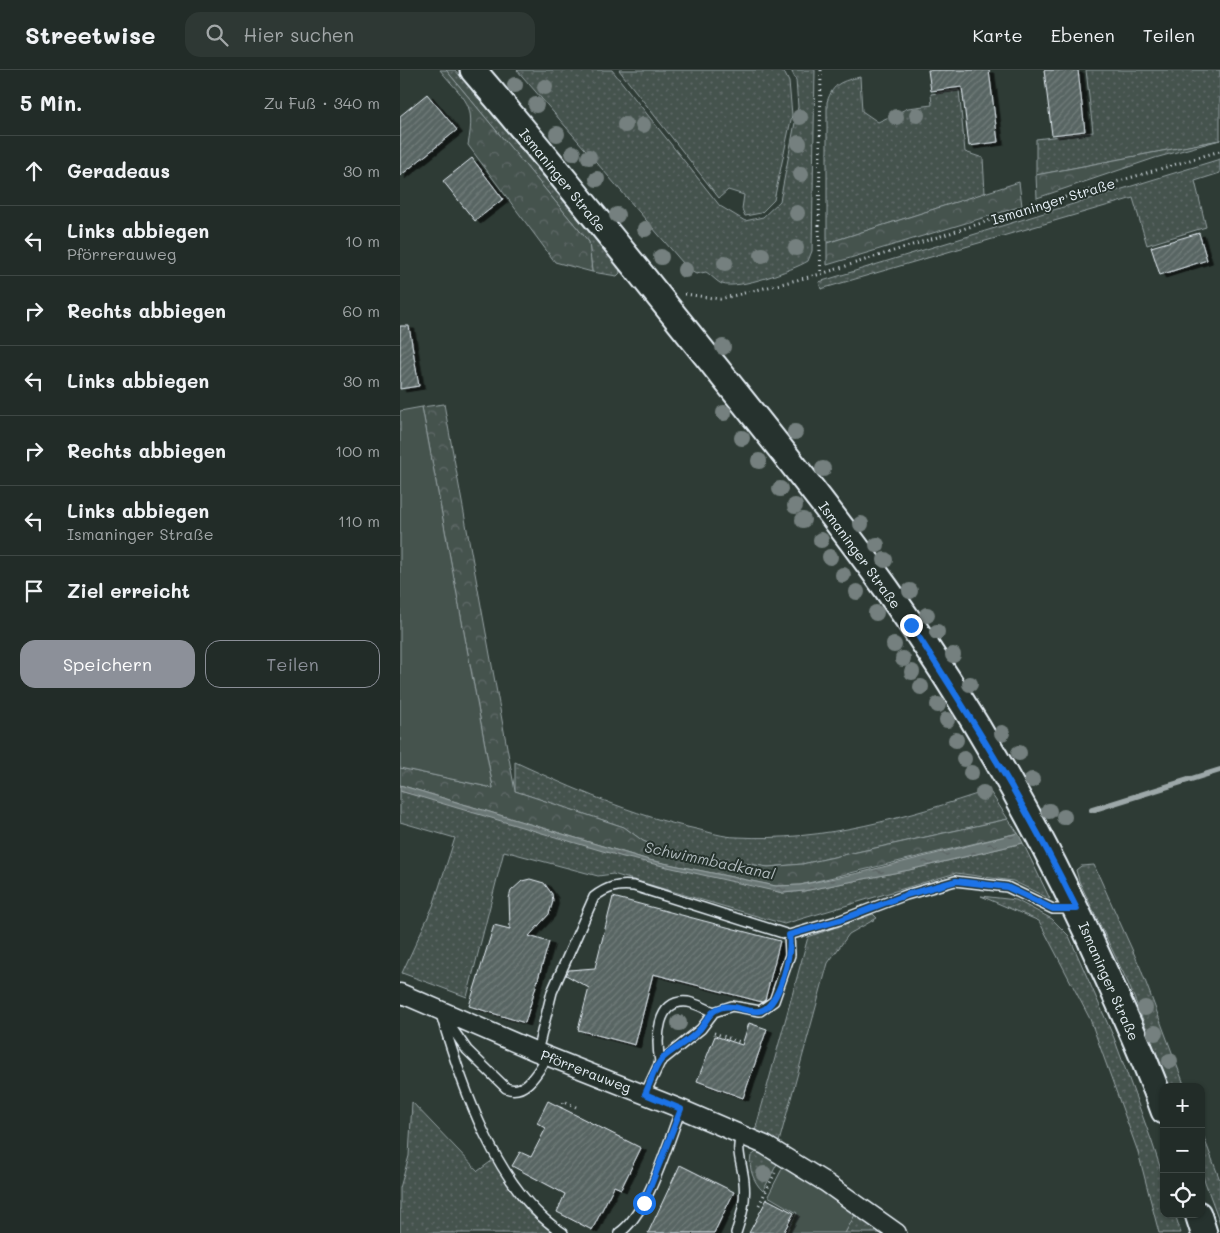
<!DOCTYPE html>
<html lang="de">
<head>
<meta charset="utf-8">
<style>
  :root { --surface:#222c28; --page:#2e3834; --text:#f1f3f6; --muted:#a2a7a8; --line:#3f4845; --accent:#8c9099 }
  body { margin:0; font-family:Mali,sans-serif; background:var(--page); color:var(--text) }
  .controls { position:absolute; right:15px; bottom:15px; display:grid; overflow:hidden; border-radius:10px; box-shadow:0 1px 4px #0004 }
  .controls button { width:45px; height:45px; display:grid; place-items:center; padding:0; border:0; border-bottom:1px solid var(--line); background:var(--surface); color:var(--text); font:25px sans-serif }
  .stop { position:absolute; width:15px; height:15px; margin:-11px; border:4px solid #1a73e8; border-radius:50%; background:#fff }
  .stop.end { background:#1a73e8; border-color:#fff; box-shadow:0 1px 5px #0008 }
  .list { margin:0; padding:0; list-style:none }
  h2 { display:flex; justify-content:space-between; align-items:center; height:65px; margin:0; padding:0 20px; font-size:21px }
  h2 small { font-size:16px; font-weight:400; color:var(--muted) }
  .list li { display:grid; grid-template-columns:32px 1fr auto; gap:15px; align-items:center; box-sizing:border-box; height:70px; padding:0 20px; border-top:1px solid var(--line) }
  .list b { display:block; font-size:19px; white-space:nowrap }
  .list p { margin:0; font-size:16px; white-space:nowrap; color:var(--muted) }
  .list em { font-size:16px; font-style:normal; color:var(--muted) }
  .actions { display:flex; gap:10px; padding:15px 20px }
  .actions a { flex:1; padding:11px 0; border:1px solid var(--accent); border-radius:15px; text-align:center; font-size:18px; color:var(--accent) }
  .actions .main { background:var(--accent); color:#fff }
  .icon { flex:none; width:28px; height:28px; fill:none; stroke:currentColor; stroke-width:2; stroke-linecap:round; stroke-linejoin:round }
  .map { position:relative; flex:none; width:820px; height:1163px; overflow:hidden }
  header { display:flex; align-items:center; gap:30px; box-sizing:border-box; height:70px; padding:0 25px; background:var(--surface); border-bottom:1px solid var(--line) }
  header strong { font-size:24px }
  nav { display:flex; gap:28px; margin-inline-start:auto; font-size:18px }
  .search { width:350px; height:45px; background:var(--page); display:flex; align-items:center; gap:12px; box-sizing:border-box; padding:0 18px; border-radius:15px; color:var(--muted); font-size:19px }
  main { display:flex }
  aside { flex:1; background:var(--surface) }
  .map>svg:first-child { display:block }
</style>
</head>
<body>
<header>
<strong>Streetwise</strong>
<div class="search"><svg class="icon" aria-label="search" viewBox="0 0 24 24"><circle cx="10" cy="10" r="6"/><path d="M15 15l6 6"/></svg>Hier suchen</div>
<nav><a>Karte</a><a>Ebenen</a><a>Teilen</a></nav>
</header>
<main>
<aside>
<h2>5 Min.<small>Zu Fuß · 340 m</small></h2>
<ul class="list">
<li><svg class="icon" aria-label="ahead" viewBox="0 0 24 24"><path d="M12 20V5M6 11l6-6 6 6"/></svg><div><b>Geradeaus</b></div><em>30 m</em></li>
<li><svg class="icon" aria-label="left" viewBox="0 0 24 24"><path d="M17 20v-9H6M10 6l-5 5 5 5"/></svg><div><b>Links abbiegen</b><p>Pförrerauweg</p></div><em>10 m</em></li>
<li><svg class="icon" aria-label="right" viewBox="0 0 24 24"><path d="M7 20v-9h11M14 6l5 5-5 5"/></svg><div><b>Rechts abbiegen</b></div><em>60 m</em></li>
<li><svg class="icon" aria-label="left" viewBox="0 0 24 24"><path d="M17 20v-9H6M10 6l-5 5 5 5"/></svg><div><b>Links abbiegen</b></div><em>30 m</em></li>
<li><svg class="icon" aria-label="right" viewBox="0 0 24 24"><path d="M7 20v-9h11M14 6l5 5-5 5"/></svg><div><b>Rechts abbiegen</b></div><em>100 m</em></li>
<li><svg class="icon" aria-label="left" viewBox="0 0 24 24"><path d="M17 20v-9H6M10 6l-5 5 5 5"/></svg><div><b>Links abbiegen</b><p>Ismaninger Straße</p></div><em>110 m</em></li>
<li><svg class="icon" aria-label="arrive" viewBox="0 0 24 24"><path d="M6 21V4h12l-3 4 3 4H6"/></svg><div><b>Ziel erreicht</b></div></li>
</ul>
<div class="actions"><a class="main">Speichern</a><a>Teilen</a></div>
</aside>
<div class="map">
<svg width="820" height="1163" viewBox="0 0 820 1163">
  <defs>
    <pattern id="grass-dots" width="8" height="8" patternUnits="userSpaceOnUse" patternTransform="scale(1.25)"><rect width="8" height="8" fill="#45524e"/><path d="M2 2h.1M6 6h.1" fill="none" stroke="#606b68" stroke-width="1.8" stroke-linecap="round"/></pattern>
    <pattern id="forest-crowns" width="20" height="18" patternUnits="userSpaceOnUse" patternTransform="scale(1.25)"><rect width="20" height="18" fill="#45524e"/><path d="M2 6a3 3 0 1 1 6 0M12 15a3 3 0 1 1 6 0" fill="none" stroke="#606b68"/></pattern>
    <pattern id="water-ripples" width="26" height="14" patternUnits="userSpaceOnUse" patternTransform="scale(1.25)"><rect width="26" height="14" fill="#6b7775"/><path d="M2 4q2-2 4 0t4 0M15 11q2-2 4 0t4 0" fill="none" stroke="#586060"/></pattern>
    <pattern id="building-hatch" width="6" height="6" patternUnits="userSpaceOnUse" patternTransform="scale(1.25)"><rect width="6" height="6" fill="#596563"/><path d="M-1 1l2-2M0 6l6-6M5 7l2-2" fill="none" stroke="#717c7a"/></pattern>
    <filter id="shadow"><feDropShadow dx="5.5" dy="3" stdDeviation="0" flood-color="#0009"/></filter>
  </defs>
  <rect width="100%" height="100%" fill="#2e3b35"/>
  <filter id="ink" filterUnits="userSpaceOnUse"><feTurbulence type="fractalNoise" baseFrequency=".02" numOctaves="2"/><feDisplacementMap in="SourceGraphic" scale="10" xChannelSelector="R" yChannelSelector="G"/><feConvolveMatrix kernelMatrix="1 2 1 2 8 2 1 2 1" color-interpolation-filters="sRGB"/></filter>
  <g filter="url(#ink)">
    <path fill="url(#grass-dots)" stroke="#96a2a3" d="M46 0H55L219 196 220 203 217 206 192 202 189 172Z
      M117 0H212L320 136 345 151 363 147 380 131 398 37 396 10 391 0H415L412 181 408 191C393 200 338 220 322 214 317 212 311 205 306 202L296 204 289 200Z
      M219 0H383L389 12 392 45 374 130 361 143 345 146 342 139 344 125 328 120 319 128Z
      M686 0H820V70L636 105V69L693 62Z
      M460 7 462 41 478 52 508 38 532 35 531 24 559 20 565 82 583 88 585 123 427 173V32C433 13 442 11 460 7Z
      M820 89V103L795 111 806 157 747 175 733 128 421 219 419 212Z
      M115 692C174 719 232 745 296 759 309 762 323 767 337 767 423 772 508 747 589 720L608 749 402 794 368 797 304 787 257 777 243 771 224 757 115 721Z
      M0 721 383 823 404 821 509 800 623 773 650 829 613 811 556 803 384 854 213 804 198 806 104 781 67 927 2 903 33 836 55 768 0 752Z
      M694 795 740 897 785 1017H770L729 915 679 811 676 800 681 796Z
      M581 826 616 830 652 849 669 866 714 968 752 1072 764 1109V1144H775L781 1163H759L738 1082 690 949 639 851Z
      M473 844 477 848 449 864 428 893 379 1072 355 1061 408 867Z
      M12 1032 78 1101 93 1090 128 1142 152 1163H0V1118L9 1086Z
      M801 1060 820 1110V1153L801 1101Z
      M359 1080 378 1092 363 1121C354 1113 348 1098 351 1086Z
      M457 1141 485 1163H445Z"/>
    <path fill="url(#forest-crowns)" stroke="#96a2a3" d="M40 0H46L189 172 192 202 155 192 68 75C76 32 66 32 40 0Z
      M820 70 755 88 637 128 636 105Z
      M619 112 622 136 427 195V173Z
      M44 334 115 721 224 757 243 771 257 777 304 787 368 797 402 794 608 749 618 763 400 815 376 816 249 790 0 715V698L93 718 22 337Z"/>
    <path fill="#45524e" stroke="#96a2a3" d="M22 337 93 718 0 698V341Z
      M384 1095 457 1141 445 1163H386L397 1143 368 1126Z"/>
    <path fill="url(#water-ripples)" stroke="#9da8a9" d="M0 715 249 790 376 816 400 815 459 803 618 763 623 773 509 800 404 821 383 823 223 787 0 721Z"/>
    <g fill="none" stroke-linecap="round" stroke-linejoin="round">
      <path stroke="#9da8a9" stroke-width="6" d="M692 740 820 700"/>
    </g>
    <path fill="url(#building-hatch)" stroke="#e8f1f8" filter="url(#shadow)" d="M528 0H589L598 72 569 76 562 17 531 21Z
      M644 0H678L685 61 652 65Z
      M27 24 57 60 0 106V46Z
      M72 88 103 129 75 151 43 111Z
      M799 163 807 190 760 205 751 177Z
      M0 256H9L19 316 0 319Z
      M130 809 144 813 152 824 153 831 149 844 129 866 149 872 125 953 69 936 94 855 110 859 109 828 111 821 122 811Z
      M213 827 380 871 365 930 362 932 253 904 235 975 178 960 189 918 166 905 169 900 195 898Z
      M349 953 367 959 343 1028 297 1011 315 966 342 975Z
      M148 1031 241 1078 221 1119 214 1116 192 1160 157 1142 165 1124 112 1096 120 1082 131 1087 146 1058 137 1053Z
      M280 1095 334 1122 314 1163H248Z
      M367 1129 394 1143 383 1163H349Z"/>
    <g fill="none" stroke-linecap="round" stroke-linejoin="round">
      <g stroke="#e8f1f8" stroke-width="12">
        <path id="service" d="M389 865 440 850 506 825 555 811 607 817 653 839H673
          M40 941C61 1013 96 1121 163 1163
          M44 947 67 980 106 1018C126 1026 138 1001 148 986
          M137 982 152 922 194 827C207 817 218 814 234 816L389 865 390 885 374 931 360 941 332 936 314 942 301 959 260 992 245 1024
          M260 992C256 970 256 928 288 932 297 934 306 939 314 942
          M219 1163C248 1144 268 1072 281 1039
          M336 1163C342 1145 346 1131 344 1112 343 1096 335 1081 341 1065"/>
      </g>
      <g stroke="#e8f1f8" stroke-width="21">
        <path id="minor" d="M0 923 137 982 281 1039 365 1075 425 1112 497 1163"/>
      </g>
      <g stroke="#e8f1f8" stroke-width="29">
        <path id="secondary" d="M73 0C154 94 231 192 309 289 369 364 430 440 486 518 572 638 645 768 705 902 726 948 747 993 764 1041
          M798 1144 804 1163"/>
      </g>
      <path stroke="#e8f1f8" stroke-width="3" stroke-dasharray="1 4" stroke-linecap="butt" d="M421 0 419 159 421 204
        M285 224 320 229 421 204 632 137 820 81
        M314 963 340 972 339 974
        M161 1038 164 1031 176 1037
        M359 1135 375 1103"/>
      <use href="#service" stroke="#26332d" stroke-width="9"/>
      <use href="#minor" stroke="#26332d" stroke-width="18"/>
      <use href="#secondary" stroke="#26332d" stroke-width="25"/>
    </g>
    <g fill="#75807f">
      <circle cx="115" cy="15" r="8"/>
      <circle cx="145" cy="17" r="8"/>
      <circle cx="136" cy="35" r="8"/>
      <circle cx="517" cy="45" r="8"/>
      <circle cx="400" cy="47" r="8"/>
      <circle cx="496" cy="47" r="8"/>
      <circle cx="225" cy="55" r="8"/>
      <circle cx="243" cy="55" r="8"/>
      <circle cx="157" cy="64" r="8"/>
      <circle cx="399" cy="73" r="8"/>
      <circle cx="173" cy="83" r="8"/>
      <circle cx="189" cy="87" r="8"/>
      <circle cx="401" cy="104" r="8"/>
      <circle cx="197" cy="109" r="8"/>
      <circle cx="397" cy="143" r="8"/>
      <circle cx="217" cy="145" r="8"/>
      <circle cx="245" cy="159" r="8"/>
      <circle cx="396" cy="178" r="8"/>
      <circle cx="362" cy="185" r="8"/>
      <circle cx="261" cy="187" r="8"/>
      <circle cx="325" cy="193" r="8"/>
      <circle cx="285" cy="200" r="8"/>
      <circle cx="323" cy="277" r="8"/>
      <circle cx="324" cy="343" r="8"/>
      <circle cx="395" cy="362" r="8"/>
      <circle cx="342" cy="368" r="8"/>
      <circle cx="359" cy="391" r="8"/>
      <circle cx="423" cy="399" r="8"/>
      <circle cx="380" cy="419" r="8"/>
      <circle cx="395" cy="436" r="8"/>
      <circle cx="403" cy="450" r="8"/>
      <circle cx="461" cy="454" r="8"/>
      <circle cx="421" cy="470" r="8"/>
      <circle cx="477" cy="475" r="8"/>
      <circle cx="430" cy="487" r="8"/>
      <circle cx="485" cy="490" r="8"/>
      <circle cx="443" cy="505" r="8"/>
      <circle cx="510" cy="521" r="8"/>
      <circle cx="457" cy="522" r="8"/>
      <circle cx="476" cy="543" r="8"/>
      <circle cx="527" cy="545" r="8"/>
      <circle cx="537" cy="562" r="8"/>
      <circle cx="494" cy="575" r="8"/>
      <circle cx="553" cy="585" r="8"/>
      <circle cx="503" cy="589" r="8"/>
      <circle cx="512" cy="602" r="8"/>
      <circle cx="570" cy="614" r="8"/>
      <circle cx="521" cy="617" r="8"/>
      <circle cx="538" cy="635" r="8"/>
      <circle cx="547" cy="650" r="8"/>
      <circle cx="602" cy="663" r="8"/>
      <circle cx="556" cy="670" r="8"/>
      <circle cx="619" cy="683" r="8"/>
      <circle cx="564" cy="689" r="8"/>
      <circle cx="571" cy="703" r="8"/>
      <circle cx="632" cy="710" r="8"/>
      <circle cx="583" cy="723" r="8"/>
      <circle cx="649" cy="741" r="8"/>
      <circle cx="664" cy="747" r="8"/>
      <circle cx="745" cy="938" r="8"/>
      <circle cx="279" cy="953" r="8"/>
      <circle cx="755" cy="963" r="8"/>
      <circle cx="770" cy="991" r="8"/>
      <circle cx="364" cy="1104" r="8"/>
    </g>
  </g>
  <g fill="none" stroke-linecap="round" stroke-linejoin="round" filter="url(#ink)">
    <path stroke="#1a73e8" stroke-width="6" d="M244 1133 281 1039 245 1024C250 1014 254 998 261 990 273 978 289 972 300 959 305 953 308 946 314 941 330 930 343 943 359 941 379 939 393 882 389 865L440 850 506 825 556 811 607 817 653 839H677C629 740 571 647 511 555"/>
  </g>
  <g text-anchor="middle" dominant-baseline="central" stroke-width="4" stroke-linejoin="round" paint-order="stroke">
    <g font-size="14" fill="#e8f1f8" stroke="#26332d">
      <text transform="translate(163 110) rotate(51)">Ismaninger Straße</text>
      <text transform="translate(653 131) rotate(-17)">Ismaninger Straße</text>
      <text transform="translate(460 485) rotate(54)">Ismaninger Straße</text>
      <text transform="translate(709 911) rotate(66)">Ismaninger Straße</text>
      <text transform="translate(186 1001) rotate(21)">Pförrerauweg</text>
    </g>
    <g font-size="15" font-style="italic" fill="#b0babd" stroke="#26332d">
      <text transform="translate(310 790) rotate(12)">Schwimmbadkanal</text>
    </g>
  </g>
</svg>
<div class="controls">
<button>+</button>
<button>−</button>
<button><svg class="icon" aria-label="locate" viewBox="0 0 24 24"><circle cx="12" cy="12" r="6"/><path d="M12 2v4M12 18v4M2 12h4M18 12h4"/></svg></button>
</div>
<div class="stop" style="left:244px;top:1133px"></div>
<div class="stop end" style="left:511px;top:555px"></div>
</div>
</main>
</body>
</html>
